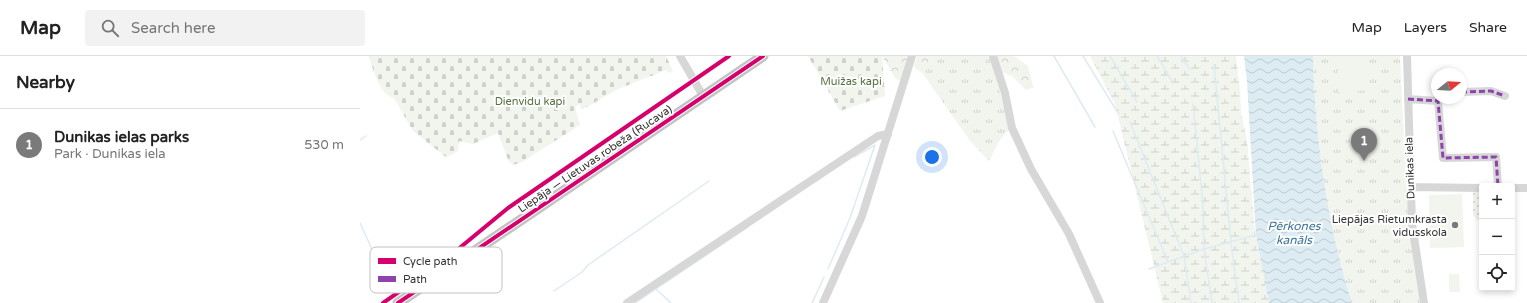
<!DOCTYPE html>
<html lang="en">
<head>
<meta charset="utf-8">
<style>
  :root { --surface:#fff; --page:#f2f2f2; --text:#222; --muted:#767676; --line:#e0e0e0; --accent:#7a7a7a }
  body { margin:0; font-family:"Varela Round",sans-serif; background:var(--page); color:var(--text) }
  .controls { position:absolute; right:12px; bottom:12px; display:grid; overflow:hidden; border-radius:4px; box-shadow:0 2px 6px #0003 }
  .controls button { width:36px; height:36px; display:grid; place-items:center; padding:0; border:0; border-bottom:1px solid var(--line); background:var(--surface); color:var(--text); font:20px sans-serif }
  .compass { position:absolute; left:1071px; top:12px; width:36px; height:36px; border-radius:50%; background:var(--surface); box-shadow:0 2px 6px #0003; rotate:72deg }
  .you { position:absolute; left:572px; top:101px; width:14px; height:14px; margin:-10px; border:3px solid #fff; border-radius:50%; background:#1a73e8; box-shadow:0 0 0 6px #1a73e833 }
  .badge { display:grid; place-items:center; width:26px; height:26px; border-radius:50%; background:var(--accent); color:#fff; font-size:13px; font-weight:700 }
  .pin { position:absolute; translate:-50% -33px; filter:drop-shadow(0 1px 2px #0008) }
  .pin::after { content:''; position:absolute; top:21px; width:14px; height:12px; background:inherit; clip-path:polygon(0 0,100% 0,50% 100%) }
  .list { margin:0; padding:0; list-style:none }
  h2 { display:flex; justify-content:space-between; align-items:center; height:52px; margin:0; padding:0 16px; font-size:17px }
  h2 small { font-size:13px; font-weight:400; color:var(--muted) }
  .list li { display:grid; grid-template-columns:26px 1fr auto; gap:12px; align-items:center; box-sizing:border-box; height:72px; padding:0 16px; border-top:1px solid var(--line) }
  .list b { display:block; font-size:15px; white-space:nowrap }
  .list p { margin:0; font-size:13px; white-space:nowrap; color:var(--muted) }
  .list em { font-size:13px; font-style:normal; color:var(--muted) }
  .icon { flex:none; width:22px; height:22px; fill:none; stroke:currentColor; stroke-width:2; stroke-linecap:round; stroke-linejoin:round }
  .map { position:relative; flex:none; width:1167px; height:247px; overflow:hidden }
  header { display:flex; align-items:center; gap:24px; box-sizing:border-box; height:56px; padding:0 20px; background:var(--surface); border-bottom:1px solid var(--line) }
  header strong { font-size:19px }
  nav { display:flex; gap:22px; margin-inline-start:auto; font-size:14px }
  .search { width:280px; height:36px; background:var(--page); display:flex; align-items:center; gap:10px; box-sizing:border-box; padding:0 14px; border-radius:4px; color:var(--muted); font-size:15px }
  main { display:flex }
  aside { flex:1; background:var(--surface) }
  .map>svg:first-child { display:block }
</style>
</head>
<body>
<header>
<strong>Map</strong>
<div class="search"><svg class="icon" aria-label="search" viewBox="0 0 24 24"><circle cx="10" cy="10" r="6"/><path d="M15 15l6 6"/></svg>Search here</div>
<nav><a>Map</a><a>Layers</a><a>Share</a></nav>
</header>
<main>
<aside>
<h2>Nearby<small></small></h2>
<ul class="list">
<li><span class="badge">1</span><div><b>Dunikas ielas parks</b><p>Park · Dunikas iela</p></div><em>530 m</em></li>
</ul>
</aside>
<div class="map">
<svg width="1167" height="247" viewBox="0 0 1167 247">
  <defs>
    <pattern id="grass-tufts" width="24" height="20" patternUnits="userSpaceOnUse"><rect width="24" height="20" fill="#f1f5ed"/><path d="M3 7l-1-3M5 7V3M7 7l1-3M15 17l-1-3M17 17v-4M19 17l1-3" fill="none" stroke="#cfd2cc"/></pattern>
    <pattern id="forest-crowns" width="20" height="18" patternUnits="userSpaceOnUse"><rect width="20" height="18" fill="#f1f5ed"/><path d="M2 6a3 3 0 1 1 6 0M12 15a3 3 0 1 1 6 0" fill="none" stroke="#cfd2cc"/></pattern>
    <pattern id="wetland-marsh" width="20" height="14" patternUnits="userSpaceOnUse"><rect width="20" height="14" fill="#f1f5ed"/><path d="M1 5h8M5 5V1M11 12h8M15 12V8" fill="none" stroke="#cfd2cc"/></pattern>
    <pattern id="cemetery-stones" width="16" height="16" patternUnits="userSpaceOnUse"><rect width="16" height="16" fill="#f1f5ed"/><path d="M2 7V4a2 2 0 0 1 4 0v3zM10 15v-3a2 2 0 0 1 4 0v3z" fill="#cfd2cc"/></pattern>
    <pattern id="garden-dots" width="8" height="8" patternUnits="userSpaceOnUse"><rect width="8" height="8" fill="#f1f5ed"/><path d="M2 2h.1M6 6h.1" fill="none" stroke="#cfd2cc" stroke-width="1.8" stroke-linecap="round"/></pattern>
    <pattern id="water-waves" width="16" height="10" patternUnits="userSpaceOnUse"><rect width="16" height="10" fill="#ddebf3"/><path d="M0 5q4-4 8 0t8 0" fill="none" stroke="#becad1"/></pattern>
  </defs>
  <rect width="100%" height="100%" fill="#fff"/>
  <path fill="url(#grass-tufts)" d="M573 0H630L650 72 639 85 629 105 611 86 563 18Z
    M953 0H1040L1046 128 1062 247H992C967 168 955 83 953 0Z"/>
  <path fill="url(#forest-crowns)" d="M522 0H548L541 25 535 22Z
    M557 0H573L563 18 554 10Z
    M635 0H654L668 10 673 31 666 34 652 20 641 16Z"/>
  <path fill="url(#wetland-marsh)" d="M730 0H876L880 34 881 57 887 84 895 176 909 247H803L755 48Z"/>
  <path fill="url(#cemetery-stones)" d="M8 0H306L313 15 309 17 306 14 256 34 222 54 219 48 215 52 220 69 162 106 153 109 149 106 138 77 113 88 99 85 98 95 86 101 53 75 34 42C19 39 14 13 8 0Z
    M448 0H522L525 40 480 55Z"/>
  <path fill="url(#garden-dots)" d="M1115 134H1122V164H1117L1113 159V137Z"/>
  <path fill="#f1f5ed" d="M977 0H1008L1010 34 979 36Z
    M1102 138 1104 191 1070 192 1069 139Z
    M1089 218H1099L1100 236H1089Z"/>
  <path fill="url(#water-waves)" d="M884 0H953C955 83 967 168 992 247H909L896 180 887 25Z"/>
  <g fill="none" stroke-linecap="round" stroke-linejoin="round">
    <path stroke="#ddebf3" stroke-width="1.5" d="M694 0 735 71
      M723 0 758 57
      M750 0 777 46
      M797 0 812 25
      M821 0 830 14
      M854 9 871 186 879 247
      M833 48 843 149 844 193 852 247
      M770 66 824 200 831 247
      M753 75 808 206
      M0 84 6 80
      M0 167 21 213
      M468 213 490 162 515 89 494 101
      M789 213 844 193 896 179
      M296 233 311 247
      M194 235 222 216 228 209 349 125
      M275 247 388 171
      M452 247 464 221"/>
    <path stroke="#d7d7d7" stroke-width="8" d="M320 0 343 40
      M633 0 645 37 652 72 671 113 709 178 740 247
      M1047 0 1052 168 1064 247
      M1101 36 1131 35 1145 40
      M1048 43 1078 45 1083 102 1136 101 1138 130
      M1051 131 1122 132
      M1152 132H1167
      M267 247 518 80 528 78
      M463 247 502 160 552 0"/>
    <path stroke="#c4c4c4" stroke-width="11" d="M38 247 403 0"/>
    <path stroke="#8e44ad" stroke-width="3" stroke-dasharray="6 3" stroke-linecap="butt" d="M1101 36 1131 35 1145 40
      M1048 43 1078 45 1083 102 1136 101 1138 130"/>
    <g stroke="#fff" stroke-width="6">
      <path id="cycleway" d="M23 247 85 204 148 152 369 0
        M38 247 403 0"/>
    </g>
    <use href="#cycleway" stroke="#d6006c" stroke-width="4"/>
  </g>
  <circle fill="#7a7a7a" stroke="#fff" stroke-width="1.5" cx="1095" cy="169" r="4"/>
  <g text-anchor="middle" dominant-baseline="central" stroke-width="4" stroke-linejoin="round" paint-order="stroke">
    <g font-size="11" fill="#56703f" stroke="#fff">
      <text x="491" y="25">Muižas kapi</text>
      <text x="170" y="45">Dienvidu kapi</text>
    </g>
    <g font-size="11" fill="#333" stroke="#fff">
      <text transform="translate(235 103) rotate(-34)">Liepāja — Lietuvas robeža (Rucava)</text>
      <text transform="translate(1050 112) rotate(-92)">Dunikas iela</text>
    </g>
    <g font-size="11" fill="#333" stroke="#fff" text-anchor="end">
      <text x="1087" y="163">Liepājas Rietumkrasta<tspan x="1087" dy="13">vidusskola</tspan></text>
    </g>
    <g font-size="12" font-style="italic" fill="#3f7597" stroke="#fff">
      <text x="934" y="170">Pērkones<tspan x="934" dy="14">kanāls</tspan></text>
    </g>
  </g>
  <rect x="10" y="191" width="132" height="46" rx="6" fill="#fff" stroke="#c2c2c2" stroke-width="1"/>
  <rect x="18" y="202" width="18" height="6" fill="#d6006c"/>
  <rect x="18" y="220" width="18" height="6" fill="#8e44ad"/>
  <g font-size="11" fill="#333">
    <text x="43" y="209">Cycle path</text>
    <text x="43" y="227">Path</text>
  </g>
</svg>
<div class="controls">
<button>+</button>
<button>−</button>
<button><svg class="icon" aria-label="locate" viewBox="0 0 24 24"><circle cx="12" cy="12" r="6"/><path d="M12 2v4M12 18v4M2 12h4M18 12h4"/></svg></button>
</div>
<svg class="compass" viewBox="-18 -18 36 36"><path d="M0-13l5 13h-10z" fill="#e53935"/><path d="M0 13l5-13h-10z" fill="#767676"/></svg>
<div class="you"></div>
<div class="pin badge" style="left:1004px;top:105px">1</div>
</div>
</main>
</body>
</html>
